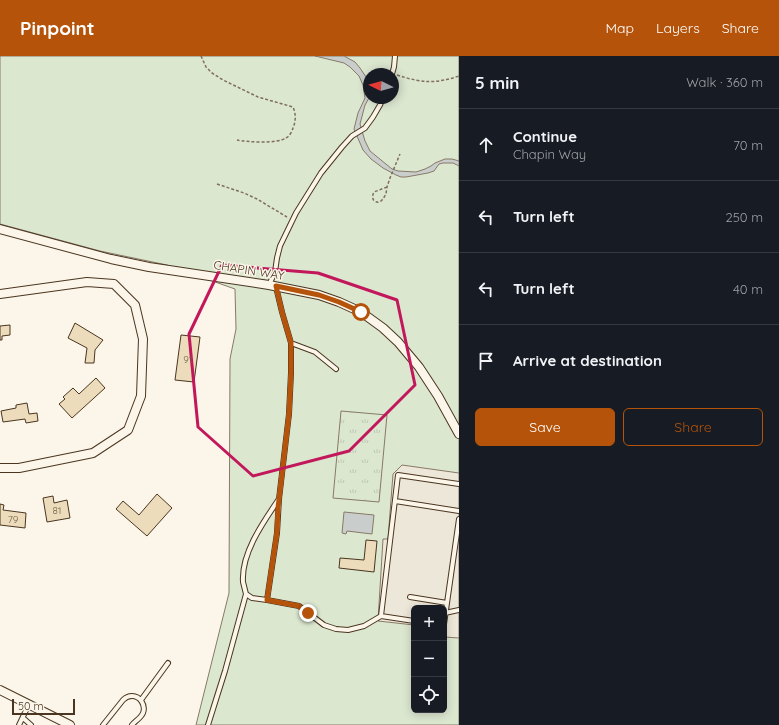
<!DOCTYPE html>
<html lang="en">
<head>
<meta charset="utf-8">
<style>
  :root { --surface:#171b24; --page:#242831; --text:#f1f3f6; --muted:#9ea1a6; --line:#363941; --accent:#b45309 }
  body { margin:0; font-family:Quicksand,sans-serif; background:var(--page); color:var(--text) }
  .controls { position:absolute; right:12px; bottom:12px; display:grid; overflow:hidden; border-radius:6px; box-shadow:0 2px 10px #0003 }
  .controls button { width:36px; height:36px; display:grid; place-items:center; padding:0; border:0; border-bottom:1px solid var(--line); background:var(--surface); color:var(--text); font:20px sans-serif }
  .compass { position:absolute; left:363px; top:12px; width:36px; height:36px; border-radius:50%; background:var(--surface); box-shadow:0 2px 10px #0003; rotate:275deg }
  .scale { position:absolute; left:12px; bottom:10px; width:63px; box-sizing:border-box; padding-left:4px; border:2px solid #4a3520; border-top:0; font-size:11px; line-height:14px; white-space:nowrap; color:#4a3520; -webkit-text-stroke:3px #fbf6e9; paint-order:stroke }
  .stop { position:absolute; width:12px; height:12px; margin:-9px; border:3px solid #b45309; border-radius:50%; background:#fff }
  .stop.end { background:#b45309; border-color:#fff; box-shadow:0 1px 4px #0008 }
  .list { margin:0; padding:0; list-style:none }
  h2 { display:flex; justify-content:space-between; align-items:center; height:52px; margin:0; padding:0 16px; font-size:17px }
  h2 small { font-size:13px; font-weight:400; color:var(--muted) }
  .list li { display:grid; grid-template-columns:26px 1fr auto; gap:12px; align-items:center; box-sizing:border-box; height:72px; padding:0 16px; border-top:1px solid var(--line) }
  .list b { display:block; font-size:15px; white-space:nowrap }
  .list p { margin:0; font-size:13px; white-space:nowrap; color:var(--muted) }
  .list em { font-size:13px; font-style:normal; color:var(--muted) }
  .actions { display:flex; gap:8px; padding:12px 16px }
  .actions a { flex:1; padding:9px 0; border:1px solid var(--accent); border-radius:6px; text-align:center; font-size:14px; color:var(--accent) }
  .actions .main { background:var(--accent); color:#fff }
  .icon { flex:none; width:22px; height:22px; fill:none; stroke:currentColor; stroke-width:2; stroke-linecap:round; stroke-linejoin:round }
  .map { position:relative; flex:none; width:459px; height:669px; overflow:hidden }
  header { display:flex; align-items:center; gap:24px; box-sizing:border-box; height:56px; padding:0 20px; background:var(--accent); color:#fff }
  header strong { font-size:19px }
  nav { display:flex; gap:22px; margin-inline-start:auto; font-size:14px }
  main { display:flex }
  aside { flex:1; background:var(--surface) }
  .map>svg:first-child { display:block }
</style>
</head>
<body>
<header>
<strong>Pinpoint</strong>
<nav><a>Map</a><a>Layers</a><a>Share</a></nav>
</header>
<main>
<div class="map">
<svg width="459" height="669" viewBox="0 0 459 669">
  <defs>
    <pattern id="park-tufts" width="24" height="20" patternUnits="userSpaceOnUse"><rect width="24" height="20" fill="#dce7d0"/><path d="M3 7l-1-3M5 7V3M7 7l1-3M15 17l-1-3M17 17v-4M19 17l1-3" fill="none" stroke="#bec7b2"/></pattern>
  </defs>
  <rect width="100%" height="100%" fill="#fbf6e9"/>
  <path fill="#dce7d0" stroke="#887966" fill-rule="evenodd" d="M0 0H459V669H196L229 537 230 303 236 273 235 233 167 209 100 195 0 168ZM369 18H393V42H369ZM414 552H444V654H414Z"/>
  <path fill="url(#park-tufts)" stroke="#887966" d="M341 355 387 359 379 446 333 442Z"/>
  <path fill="#ede7d9" stroke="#887966" d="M402 409 459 417V582L444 581V552H414V569L378 565 383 483H388L393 418Z"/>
  <path fill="#c9cecd" stroke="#887966" d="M315 0H344L355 6 360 12 368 24 369 30V42L365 49 360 68 365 85 370 95 392 113 398 115 416 116 425 113 431 110 435 107 445 103H452L459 105V110L453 107H443L439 108 434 115 428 117 406 121H401L396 119 383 112 371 103 363 94 354 73 358 57 365 42 363 29 359 20 350 11 344 7Z
    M344 456 374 459 372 478 347 475 346 478 342 477Z"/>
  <path fill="#ecdcbc" stroke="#4a3520" d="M75 267 103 284 95 294 94 307H85L87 292 68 282Z
    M10 269V279L2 280V284H0V270Z
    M181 279 200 281 194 326 175 324Z
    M96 322 105 332 72 362 59 348 65 343 63 341 73 332 79 338Z
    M27 347 29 358 37 357 38 365 26 367 25 363 3 366 1 355 16 352V349Z
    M157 438 172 452 147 480 116 453 123 445 139 459Z
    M53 440 54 447 67 444 70 462 47 466 43 442Z
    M0 448 4 449 3 454 26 457 25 472 0 469Z
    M366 484 377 485 374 516 339 512 340 502 364 504Z"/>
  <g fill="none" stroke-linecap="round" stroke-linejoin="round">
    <g stroke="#4a3520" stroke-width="6">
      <path id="lane" d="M392 18 394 11 395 0
        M269 229 275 216 277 202 280 190 296 157 321 117 342 91 352 80 365 72 373 61 380 49 383 42
        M276 231 282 256 291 287V317L289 358 279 443 277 477 267 544 252 542 246 538C245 534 244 530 243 526 241 497 264 465 279 443
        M291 287 315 296 336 313
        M395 445 459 455
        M410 541 447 547
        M267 544 299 550 324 569 336 573 348 574 364 570 381 560 414 565
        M445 557 459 554
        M381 560 398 419 459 428
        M444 568 459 463
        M141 644 168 607
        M23 662 31 669
        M19 669 29 648
        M103 669 123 644C125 642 128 640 132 640 140 640 146 649 143 657 141 662 135 665 132 669
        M208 669 225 615 246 538"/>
    </g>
    <g stroke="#4a3520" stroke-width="10">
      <path id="street" d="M0 173 111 203 149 211 269 229 319 239 339 246 361 256 383 272 398 286 419 311 438 340 459 378
        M0 238 87 226 114 228 135 249 143 283 141 340 128 374 93 397 19 412H0
        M0 634 70 669"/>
    </g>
    <path stroke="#7f6f5c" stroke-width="1.5" stroke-dasharray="3 2" stroke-linecap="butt" d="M201 0 206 11 212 17 223 24 258 41 293 51C296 58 296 65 293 72 292 75 290 80 286 82 278 88 247 86 237 84
      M397 19C422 27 435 28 459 20
      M217 128 244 137 257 143 287 161
      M387 131 374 136C371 142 373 147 380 146L383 143 386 138 387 131 390 122 400 98"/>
    <use href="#lane" stroke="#fbf6e9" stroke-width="4"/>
    <use href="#street" stroke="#fbf6e9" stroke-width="8"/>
  </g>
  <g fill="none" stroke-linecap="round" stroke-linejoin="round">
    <path stroke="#b45309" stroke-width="5" d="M308 557 299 550 267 544 277 476 278 452 289 358 291 317V287L282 256 276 230 319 239 339 246 361 256"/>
  </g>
  <path fill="none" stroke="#c2185b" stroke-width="3" stroke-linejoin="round" d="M222 209 318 217 397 244 415 329 349 395 253 420 198 371 189 278Z"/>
  <g text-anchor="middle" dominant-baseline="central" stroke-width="3" stroke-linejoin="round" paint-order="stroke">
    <g font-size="10" fill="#725f47">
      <text x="188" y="303">91</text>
      <text x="57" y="454">81</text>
      <text x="13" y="463">79</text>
    </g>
    <g font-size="12" fill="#4a3520" stroke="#fbf6e9">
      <text transform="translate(249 214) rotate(9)">CHAPIN WAY</text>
    </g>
  </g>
</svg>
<div class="controls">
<button>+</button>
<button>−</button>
<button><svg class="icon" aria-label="locate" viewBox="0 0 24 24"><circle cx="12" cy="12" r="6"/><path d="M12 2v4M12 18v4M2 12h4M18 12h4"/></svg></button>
</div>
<svg class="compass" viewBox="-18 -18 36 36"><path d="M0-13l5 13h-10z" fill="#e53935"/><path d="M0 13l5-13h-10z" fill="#9ea1a6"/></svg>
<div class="scale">50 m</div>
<div class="stop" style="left:361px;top:256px"></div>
<div class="stop end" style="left:308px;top:557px"></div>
</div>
<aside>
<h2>5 min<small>Walk · 360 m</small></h2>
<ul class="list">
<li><svg class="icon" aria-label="ahead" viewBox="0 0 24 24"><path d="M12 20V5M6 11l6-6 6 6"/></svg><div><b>Continue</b><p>Chapin Way</p></div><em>70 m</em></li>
<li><svg class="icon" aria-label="left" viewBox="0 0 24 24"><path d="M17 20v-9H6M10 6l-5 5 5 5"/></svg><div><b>Turn left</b></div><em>250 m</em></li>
<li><svg class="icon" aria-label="left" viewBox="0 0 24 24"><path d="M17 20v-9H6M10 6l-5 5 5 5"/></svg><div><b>Turn left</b></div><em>40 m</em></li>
<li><svg class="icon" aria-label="arrive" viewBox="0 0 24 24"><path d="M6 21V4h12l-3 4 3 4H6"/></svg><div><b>Arrive at destination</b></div></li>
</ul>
<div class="actions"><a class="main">Save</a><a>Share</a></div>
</aside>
</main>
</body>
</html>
